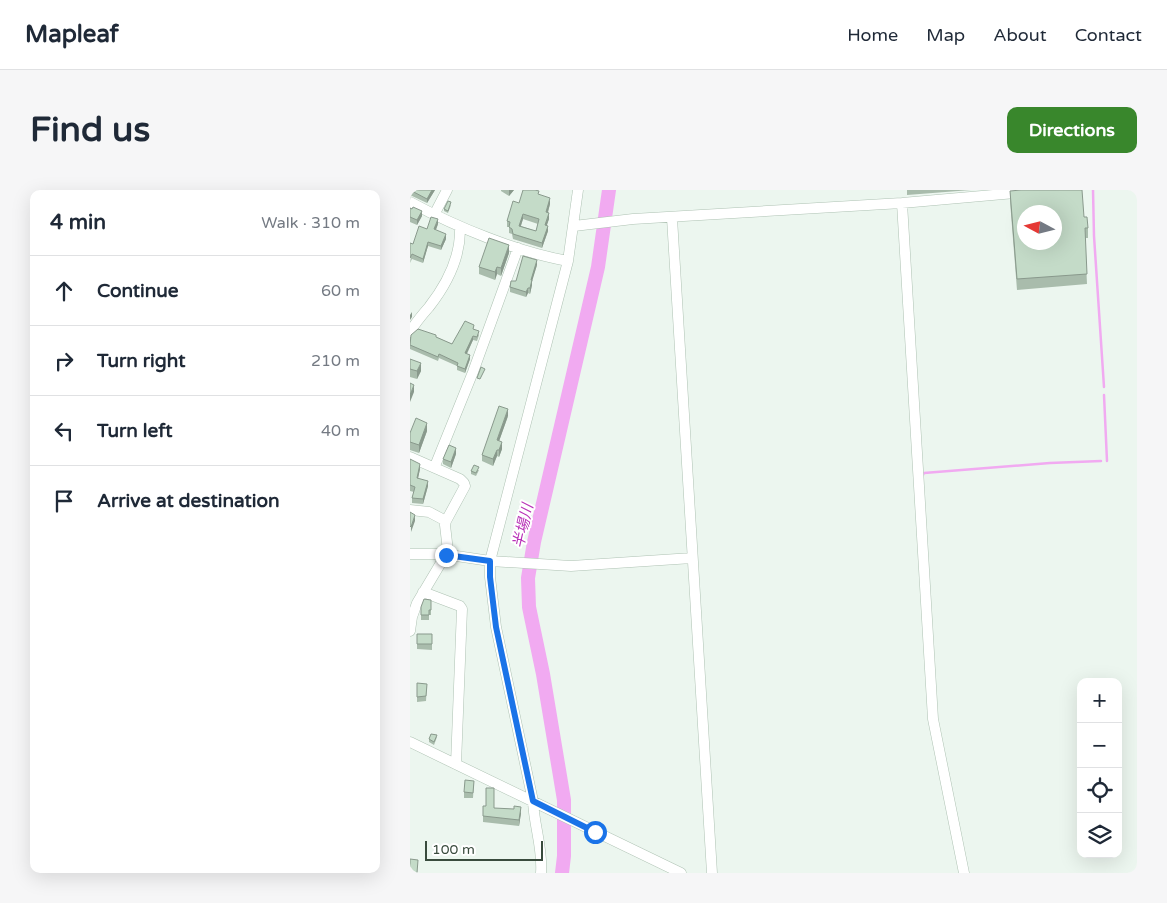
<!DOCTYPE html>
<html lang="en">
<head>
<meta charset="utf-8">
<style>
  :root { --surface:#fff; --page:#f6f6f7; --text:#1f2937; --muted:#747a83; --line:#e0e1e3; --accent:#39872c }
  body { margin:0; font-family:"Varela Round","Noto Sans JP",sans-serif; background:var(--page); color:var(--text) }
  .controls { position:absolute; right:15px; bottom:15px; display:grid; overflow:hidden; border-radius:10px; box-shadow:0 5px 20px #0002 }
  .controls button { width:45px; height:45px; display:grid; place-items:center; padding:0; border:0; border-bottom:1px solid var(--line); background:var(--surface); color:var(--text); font:25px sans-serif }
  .compass { position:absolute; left:607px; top:15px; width:45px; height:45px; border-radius:50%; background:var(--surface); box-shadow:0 5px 20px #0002; rotate:277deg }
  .scale { position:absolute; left:15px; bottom:12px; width:118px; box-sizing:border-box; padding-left:5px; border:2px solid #394b3d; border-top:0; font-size:14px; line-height:18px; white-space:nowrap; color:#394b3d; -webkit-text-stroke:4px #fff; paint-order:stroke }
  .stop { position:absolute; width:15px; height:15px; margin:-11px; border:4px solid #1a73e8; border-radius:50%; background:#fff }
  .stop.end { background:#1a73e8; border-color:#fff; box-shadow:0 1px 5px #0008 }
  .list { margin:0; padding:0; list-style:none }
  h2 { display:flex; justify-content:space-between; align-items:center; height:65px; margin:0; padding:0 20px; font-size:21px }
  h2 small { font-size:16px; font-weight:400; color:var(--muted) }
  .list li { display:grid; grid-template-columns:32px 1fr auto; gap:15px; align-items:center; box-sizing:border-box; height:70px; padding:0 20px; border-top:1px solid var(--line) }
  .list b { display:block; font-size:19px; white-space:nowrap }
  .list em { font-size:16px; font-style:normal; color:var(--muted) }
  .icon { flex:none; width:28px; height:28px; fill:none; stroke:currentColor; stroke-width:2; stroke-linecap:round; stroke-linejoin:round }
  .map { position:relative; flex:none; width:727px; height:683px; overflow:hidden; border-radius:10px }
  header { display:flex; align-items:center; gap:30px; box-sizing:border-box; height:70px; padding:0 25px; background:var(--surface); border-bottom:1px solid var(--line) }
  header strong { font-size:24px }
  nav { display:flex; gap:28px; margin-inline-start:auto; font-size:18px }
  .intro { display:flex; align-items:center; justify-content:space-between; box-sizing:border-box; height:120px; padding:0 30px }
  h1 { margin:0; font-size:35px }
  .button { padding:12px 22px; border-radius:10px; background:var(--accent); color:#fff; font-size:18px; font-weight:700 }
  main { display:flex; gap:30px; padding:0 30px }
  aside { flex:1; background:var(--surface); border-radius:10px; box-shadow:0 5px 20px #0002 }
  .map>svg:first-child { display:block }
</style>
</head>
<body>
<header>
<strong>Mapleaf</strong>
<nav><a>Home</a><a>Map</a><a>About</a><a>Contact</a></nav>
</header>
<div class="intro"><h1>Find us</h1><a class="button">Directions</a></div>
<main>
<aside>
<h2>4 min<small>Walk · 310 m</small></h2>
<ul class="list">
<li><svg class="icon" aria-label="ahead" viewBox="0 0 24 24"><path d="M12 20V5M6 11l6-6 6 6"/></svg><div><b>Continue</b></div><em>60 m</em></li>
<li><svg class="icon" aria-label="right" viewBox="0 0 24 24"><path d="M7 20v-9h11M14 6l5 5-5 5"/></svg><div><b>Turn right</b></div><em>210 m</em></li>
<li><svg class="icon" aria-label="left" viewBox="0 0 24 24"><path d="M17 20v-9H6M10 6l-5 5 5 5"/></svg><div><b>Turn left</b></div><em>40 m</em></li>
<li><svg class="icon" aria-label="arrive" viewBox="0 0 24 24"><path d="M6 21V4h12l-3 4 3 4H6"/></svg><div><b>Arrive at destination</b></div></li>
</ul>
</aside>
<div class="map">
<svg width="727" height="683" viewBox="0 0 727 683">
  <rect width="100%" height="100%" fill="#ecf6ef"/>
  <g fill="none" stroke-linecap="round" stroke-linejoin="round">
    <path stroke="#f1aaf1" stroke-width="2.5" d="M683 0 684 46 694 197
      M694 205 697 271
      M513 285 514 283 640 273 691 271"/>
    <path stroke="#f1aaf1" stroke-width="14" d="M152 683 154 666V610L133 484 119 417 118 388 124 352 188 77 199 0"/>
    <g stroke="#aec2b3" stroke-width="11">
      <path id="minor" d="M0 12C46 37 107 62 158 71
        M492 13 523 529 554 683
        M24 25 37 0
        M262 28 302 683
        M164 36 223 29 492 13 640 0
        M0 142C5 133 12 125 19 117 37 94 51 66 50 37
        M0 267 50 289 54 293 55 296 36 331 35 335 38 361 7 413 2 427 0 441
        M25 276 63 182 108 58
        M0 320 19 322 36 331
        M0 364H33L80 371 161 376 282 368
        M13 402 50 416 52 419 46 574
        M0 552 271 683
        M131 683C133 658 124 636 123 611L86 437 80 387V371L158 71 168 0"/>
    </g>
    <use href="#minor" stroke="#fff" stroke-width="10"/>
  </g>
  <path fill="#a9bcac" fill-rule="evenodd" d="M0 0H25L17 13 0 5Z
    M91 0H104L99 6 91 1Z
    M497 0H561L497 5Z
    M600 1 674 27 678 38V48H675L677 94 607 100 600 11Z
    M129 5 140 14 138 23 139 29 136 36 138 41 132 58 103 49 102 44 99 43V37H97V31L109 13ZM113 29 128 34 126 41 111 36Z
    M41 15 38 23 34 21V19Z
    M0 18 12 26 7 35 0 32Z
    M28 34 26 40 36 49 31 60 18 56 13 73 2 69 0 73 3 54 17 39Z
    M99 63 91 86 87 84 85 90 69 84V77Z
    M127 75 122 90V95L120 104 118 103 116 107 100 102V97Z
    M64 139 69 145 67 151 63 150 57 164 60 169 55 183 47 180V176L29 168 28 171 0 159V147H26L42 154Z
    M0 169 11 181 7 189 0 187Z
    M98 226 89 251 92 259 89 267 87 266 83 276 72 271V265Z
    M17 241 9 263 0 260V243Z
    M46 264 41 278 33 274V269Z
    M0 269 10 279 8 288 18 296 13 314 2 313V308L4 302 0 301Z
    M69 280 66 286 61 284V281Z
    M21 410V425H19V430H11V417Z
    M7 444H22V460L7 459Z
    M17 494 16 511 7 512V507Z
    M27 547 24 555 19 552V549Z
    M64 591 63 608H54V602Z
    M73 616 111 623 109 636 73 632Z"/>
  <path fill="#89998c" d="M22 0H25L17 13V9Z
    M99 0H104L99 6Z
    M140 8V14L136 28V22Z
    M12 21V26L7 35V30Z
    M139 23V29L135 41V35Z
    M113 24V29L109 41V36Z
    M28 29V34L24 44V39Z
    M138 36V41L132 58V53Z
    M36 44V49L31 60V56Z
    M18 52V56L13 73V69Z
    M99 55V63L91 86V78Z
    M127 70V75L121 95V90Z
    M87 77V84L85 90V82Z
    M122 90V95L120 104V98Z
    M118 98V103L116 107V102Z
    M2 122V127L0 130V125Z
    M63 146V150L55 167V163Z
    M60 165V169L55 183V179Z
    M11 173V181L7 189V181Z
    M4 195V202L0 212V205Z
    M98 219V226L87 257V250Z
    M17 233V241L9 263V255Z
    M92 252V259L89 267V260Z
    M46 258V264L41 278V272Z
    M87 260V266L83 276V269Z
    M10 274V279L7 293V288Z
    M18 291V296L13 314V309Z
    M5 325V331L1 342V337Z
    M111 617V623L109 636V630Z"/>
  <path fill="#c4dbc8" stroke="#89998c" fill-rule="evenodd" d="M0 0H22L17 9Z
    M113 0H125L129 1 128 4 140 8 136 22 139 23 135 35 138 36 132 53 103 44 102 39 99 37 100 32 97 31 103 11 109 13ZM113 24 129 29 126 41 109 36Z
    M611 0H672L674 27H677L678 38H675L677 84 607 89 600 1ZM614 22H644V52H614Z
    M38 11 41 12 38 21 34 19Z
    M3 17 12 21 7 30 0 27V18L2 19Z
    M21 27 28 29 24 39 36 44 31 56 18 52 13 69 2 64 0 68V53L3 54 9 36 17 39Z
    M79 48 99 55 91 78 87 77 85 82 69 77Z
    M113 66 127 70 121 90H122L120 98H118L116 102 100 97 101 91H106Z
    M55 131 64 135 63 139 69 141 67 147 63 146 55 163 60 165 55 179 47 176 48 173 29 164 28 167 0 155 1 145 8 139 26 145V147L42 154Z
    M0 169 11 173 7 181 0 179Z
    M71 177 75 179 70 189 67 188Z
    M0 193 4 195 0 205Z
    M89 216 98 219 87 250 92 252 89 260H87L83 269 72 265Z
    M6 228 17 233 9 255 0 252V243Z
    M39 255 46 258 41 272 33 269Z
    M0 269 10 274 7 288 18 291 13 309 2 308 5 297 0 295Z
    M64 275 69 277 66 283 61 281Z
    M0 322 5 325 1 337 0 336Z
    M14 409 21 410V420H19V425H11V417Z
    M7 444H22V454H7Z
    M7 493 17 494 16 506 7 507Z
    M21 544 27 545 24 552 19 549Z
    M55 590 64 591 63 603 54 602Z
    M76 598H84V618L104 619V616L111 617 109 630 73 626V616H76Z
    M0 669 8 670 7 683H0Z"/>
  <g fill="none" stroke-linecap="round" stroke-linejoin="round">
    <path stroke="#1a73e8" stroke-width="6" d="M36 365 80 371V387L86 437 123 611 185 642"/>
  </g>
  <g text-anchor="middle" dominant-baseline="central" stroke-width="4" stroke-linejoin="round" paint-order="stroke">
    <g font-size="15" font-style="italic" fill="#b831b7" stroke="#fff">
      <text transform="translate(113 336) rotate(-77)">半場川</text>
    </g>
  </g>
</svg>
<div class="controls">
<button>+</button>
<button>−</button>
<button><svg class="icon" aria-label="locate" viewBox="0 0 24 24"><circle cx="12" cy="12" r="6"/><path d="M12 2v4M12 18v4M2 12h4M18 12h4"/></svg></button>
<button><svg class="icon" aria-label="layers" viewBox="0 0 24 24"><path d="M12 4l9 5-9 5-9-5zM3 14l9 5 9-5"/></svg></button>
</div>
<svg class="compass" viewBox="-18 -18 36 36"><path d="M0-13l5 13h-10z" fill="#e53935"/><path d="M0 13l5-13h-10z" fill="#747a83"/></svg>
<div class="scale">100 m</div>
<div class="stop" style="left:185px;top:642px"></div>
<div class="stop end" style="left:36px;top:365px"></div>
</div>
</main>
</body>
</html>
